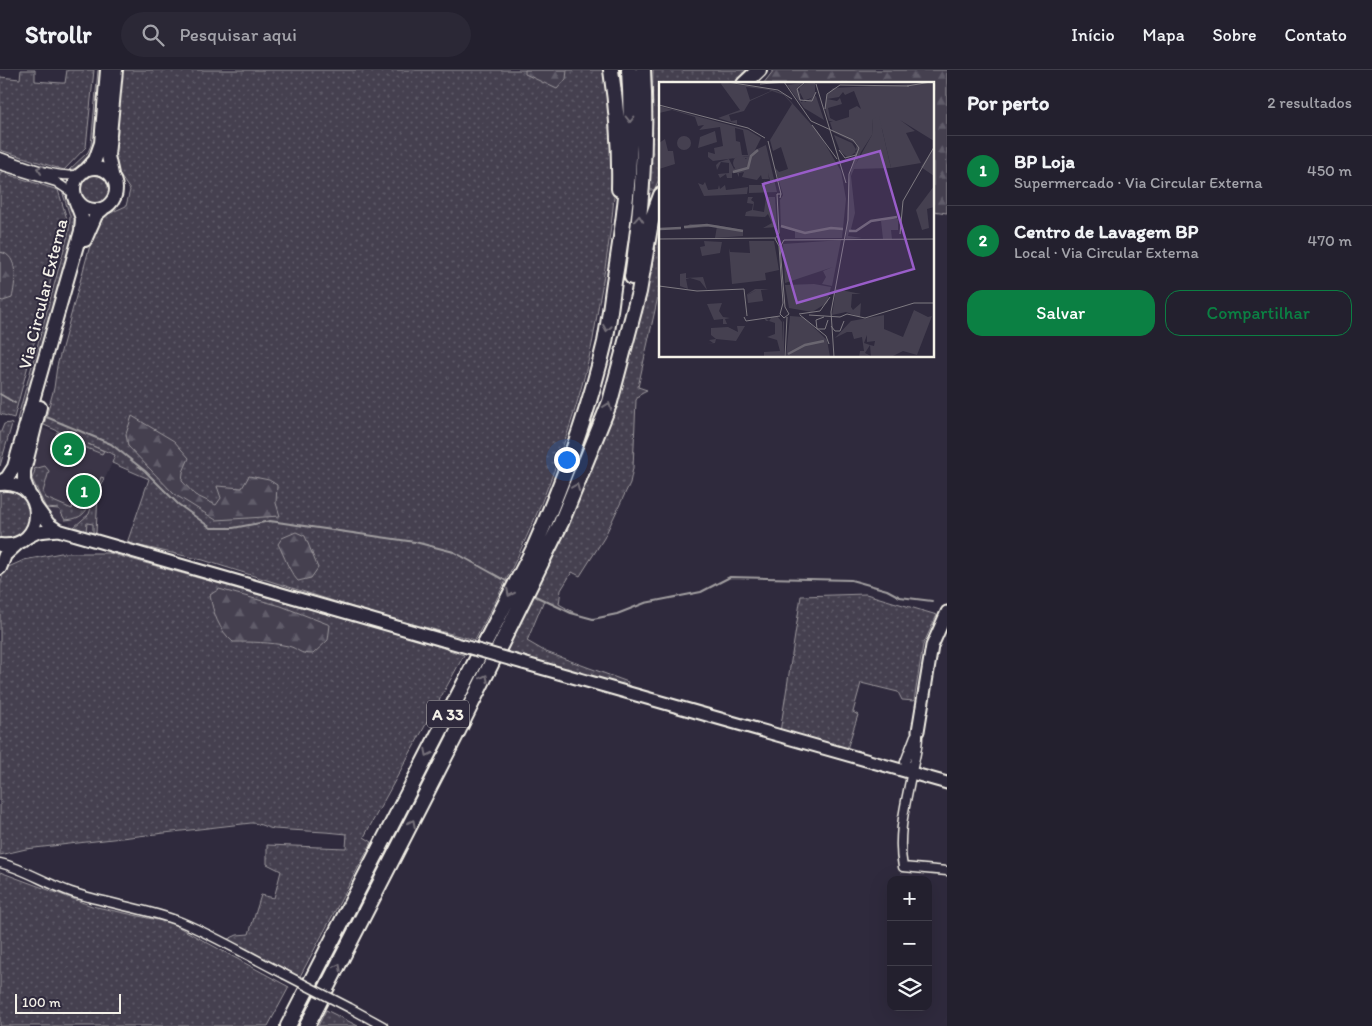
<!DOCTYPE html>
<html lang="pt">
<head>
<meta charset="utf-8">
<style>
  :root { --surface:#23202e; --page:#2b2836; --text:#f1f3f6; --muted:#a3a3aa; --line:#403e4a; --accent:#0b8043 }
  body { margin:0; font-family:Itim,sans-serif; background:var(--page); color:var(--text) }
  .controls { position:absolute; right:15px; bottom:15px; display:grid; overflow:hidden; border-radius:10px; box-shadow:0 5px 20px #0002 }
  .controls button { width:45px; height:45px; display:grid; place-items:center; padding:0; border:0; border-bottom:1px solid var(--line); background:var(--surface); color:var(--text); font:25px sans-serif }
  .scale { position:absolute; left:15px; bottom:12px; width:106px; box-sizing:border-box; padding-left:5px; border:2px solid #f4f1e8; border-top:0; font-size:14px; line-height:18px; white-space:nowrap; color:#f4f1e8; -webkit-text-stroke:4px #2f2a3d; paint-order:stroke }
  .you { position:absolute; left:566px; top:389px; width:18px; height:18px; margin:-12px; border:4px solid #fff; border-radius:50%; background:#1a73e8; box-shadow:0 0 0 8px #1a73e833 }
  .badge { display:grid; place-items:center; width:32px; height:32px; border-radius:50%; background:var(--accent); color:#fff; font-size:16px; font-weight:700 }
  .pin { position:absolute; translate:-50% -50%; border:2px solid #fff; box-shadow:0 1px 5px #0006 }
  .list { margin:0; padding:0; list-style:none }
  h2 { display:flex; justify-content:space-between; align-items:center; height:65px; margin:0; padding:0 20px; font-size:21px }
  h2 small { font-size:16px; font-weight:400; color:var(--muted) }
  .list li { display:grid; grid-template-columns:32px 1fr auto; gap:15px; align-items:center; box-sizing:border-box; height:70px; padding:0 20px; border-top:1px solid var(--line) }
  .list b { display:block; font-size:19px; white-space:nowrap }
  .list p { margin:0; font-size:16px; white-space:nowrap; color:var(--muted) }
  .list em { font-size:16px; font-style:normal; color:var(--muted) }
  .actions { display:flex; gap:10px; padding:15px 20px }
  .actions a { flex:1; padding:11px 0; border:1px solid var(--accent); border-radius:15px; text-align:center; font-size:18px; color:var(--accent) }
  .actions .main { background:var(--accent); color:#fff }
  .icon { flex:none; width:28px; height:28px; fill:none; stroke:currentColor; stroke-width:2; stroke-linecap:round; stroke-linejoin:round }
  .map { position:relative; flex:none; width:947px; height:956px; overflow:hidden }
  header { display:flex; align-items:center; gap:30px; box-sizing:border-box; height:70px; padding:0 25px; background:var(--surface); border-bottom:1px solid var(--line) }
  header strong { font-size:24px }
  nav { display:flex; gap:28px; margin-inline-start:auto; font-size:18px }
  .search { width:350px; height:45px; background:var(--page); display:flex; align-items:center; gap:12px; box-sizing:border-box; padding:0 18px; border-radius:28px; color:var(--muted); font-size:19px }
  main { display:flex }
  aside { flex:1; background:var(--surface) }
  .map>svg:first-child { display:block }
</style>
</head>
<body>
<header>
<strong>Strollr</strong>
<div class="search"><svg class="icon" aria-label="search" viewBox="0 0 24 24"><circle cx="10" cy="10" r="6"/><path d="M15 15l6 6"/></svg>Pesquisar aqui</div>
<nav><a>Início</a><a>Mapa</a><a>Sobre</a><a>Contato</a></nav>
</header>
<main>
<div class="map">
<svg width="947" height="956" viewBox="0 0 947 956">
  <defs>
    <pattern id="grass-dots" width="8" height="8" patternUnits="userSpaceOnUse" patternTransform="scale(1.25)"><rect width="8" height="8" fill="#454050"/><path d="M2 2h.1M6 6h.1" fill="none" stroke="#605c69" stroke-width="1.8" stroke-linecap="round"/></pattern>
    <pattern id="forest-firs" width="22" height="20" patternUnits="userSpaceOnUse" patternTransform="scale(1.25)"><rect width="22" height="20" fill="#454050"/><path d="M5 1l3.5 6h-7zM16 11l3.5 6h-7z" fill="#605c69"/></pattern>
  </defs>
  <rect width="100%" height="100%" fill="#2f2a3d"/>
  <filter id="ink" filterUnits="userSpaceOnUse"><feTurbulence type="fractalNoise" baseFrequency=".02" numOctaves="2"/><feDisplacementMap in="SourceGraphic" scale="10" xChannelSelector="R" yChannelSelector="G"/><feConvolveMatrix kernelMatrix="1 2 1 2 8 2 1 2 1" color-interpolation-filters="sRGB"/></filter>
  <g filter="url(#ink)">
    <path fill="#3b3647" d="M43 358 115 386 98 424 96 465 71 457 69 452 52 450 44 441 30 409 32 389Z"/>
    <path fill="url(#grass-dots)" stroke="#9c989c" d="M21 0H35V11L61 13H65L67 0H94L86 77 64 100 0 80V7L20 9Z
      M98 0H103C102 19 102 72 92 86 86 94 79 98 69 100L88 82 91 75Z
      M121 0H603C607 22 614 45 615 67 618 116 610 168 602 217 597 240 595 264 589 288 565 388 524 480 475 570L378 545 203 490 127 473 149 409 112 393 115 385 88 374 104 381 102 384 56 366 57 362 72 367 44 355 54 318 57 296 95 157 108 144 126 136 130 120 117 101 114 84Z
      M653 0H751L734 14H661V105L654 120H650Z
      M0 102 58 120 67 149 14 348 0 344Z
      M81 120a15 15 0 1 1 30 0a15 15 0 1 1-30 0Z
      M62 121 74 139V163L21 354 17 350 69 161 70 146Z
      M661 134V213L638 317 647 320 641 323 636 330 633 398 630 413 604 468 580 506 572 502 561 520 559 534 573 542 571 543 544 530 527 571 546 582 628 612 627 618 503 584C540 509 580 434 608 356 633 284 645 208 661 134Z
      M10 353 12 354 0 396V364L4 354Z
      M45 396 49 401 43 422 46 428 72 439 74 430 89 435C84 447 76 449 65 450L59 439 46 438 32 409 35 400 34 399Z
      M101 407 104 408 98 424 96 463 93 462V454L87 453 86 461 74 457 89 444Z
      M5 421 17 423 31 437 30 454 20 467 0 469V422Z
      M61 483H109L410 567 464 585 364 767 372 772 298 910 226 870 237 865 249 864 261 825 274 828 281 801 267 794V775L346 778 347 764C322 761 298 761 274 759 266 758 260 753 251 753L26 779 0 785V517L4 499 24 490Z
      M866 524 937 545 923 575 914 631 902 630 898 622 861 613 853 642 858 645 846 682 780 662 801 526Z
      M0 802 92 836 171 853 289 917 268 956H0Z
      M326 940 358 956H318Z"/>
    <path fill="url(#forest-firs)" stroke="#9c989c" d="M525 0H567L566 9 557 19 525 4Z
      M774 0H947V143L933 141V14H763Z
      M0 182C20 185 15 215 12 228L3 231 0 230Z
      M132 346 174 371 189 388 183 402 182 411 195 425 216 435 221 428 217 416 242 418 249 406 269 410 277 415 276 433 280 446 216 450 174 424 128 376 126 364Z
      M296 462 305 466 318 498 311 508 298 511C288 500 285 487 278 474L282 468Z
      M219 519 281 536 330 555 328 570 313 584C297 584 300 579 288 576 270 572 251 572 233 572 219 560 213 543 210 525Z"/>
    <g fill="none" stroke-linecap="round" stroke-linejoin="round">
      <path stroke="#a19ea0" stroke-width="2" d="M0 324 15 333
        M44 346 111 374 145 401 178 434 211 458H233L270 451 415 472 454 482 508 512
        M533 525 571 543 593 549 617 544 645 533 701 522 730 507 851 510 887 520 900 527 932 531"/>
      <g stroke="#f4f1e8" stroke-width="11">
        <path id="street" d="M0 87C20 93 63 112 81 103
          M0 95 56 112 74 124
          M918 661C919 677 914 691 911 706 905 736 897 767 903 797L947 801
          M912 703 905 692 915 666
          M0 793C25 799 47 814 71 822 107 834 146 838 181 852 217 867 250 887 284 904
          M350 938 383 956"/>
      </g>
      <g stroke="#f4f1e8" stroke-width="15">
        <path id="secondary" d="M35 435 49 454 58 460 446 571
          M28 467 38 462 58 460
          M523 593 947 713
          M918 661 932 576 947 542"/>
      </g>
      <g stroke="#f4f1e8" stroke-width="16">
        <path id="primary" d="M74 119a21 21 0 1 1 42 0a21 21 0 1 1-42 0Z
          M85 101 95 90 101 73 107 0
          M113 109 108 86 116 0
          M85 170 96 145 103 139
          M0 412 7 408 14 397 81 161 82 148 74 127
          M0 414C49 409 47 481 0 475
          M29 424 24 411V401L40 337
          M0 498 5 485 17 474"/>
      </g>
      <g stroke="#f4f1e8" stroke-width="18">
        <path id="highway" d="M611 0C617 40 620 78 619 119
          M744 14 759 0
          M632 207C642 138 647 69 643 0
          M288 956 533 480C563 413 588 344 605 272 609 252 611 232 614 212 626 141 634 72 629 0
          M307 956 455 667 561 453 610 332 639 222 651 152 661 125"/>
      </g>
      <use href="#street" stroke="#2f2a3d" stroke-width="8"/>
      <use href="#secondary" stroke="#2f2a3d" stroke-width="11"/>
      <use href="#primary" stroke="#2f2a3d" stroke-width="12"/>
      <use href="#highway" stroke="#2f2a3d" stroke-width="14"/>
      <g stroke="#f4f1e8" stroke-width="11" stroke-linecap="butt">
        <path id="street-bridge" d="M284 904 350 938"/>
      </g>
      <g stroke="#f4f1e8" stroke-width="15" stroke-linecap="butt">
        <path id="secondary-bridge" d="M446 571 523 593"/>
      </g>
      <use href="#street-bridge" stroke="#2f2a3d" stroke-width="8"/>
      <use href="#secondary-bridge" stroke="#2f2a3d" stroke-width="11"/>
    </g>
    <defs><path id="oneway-chevron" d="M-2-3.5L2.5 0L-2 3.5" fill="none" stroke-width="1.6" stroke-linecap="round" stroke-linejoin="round" transform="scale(1.25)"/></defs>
    <g stroke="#747079">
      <use href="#oneway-chevron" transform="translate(630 49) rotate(90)"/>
      <use href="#oneway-chevron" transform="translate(40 99) rotate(-163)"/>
      <use href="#oneway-chevron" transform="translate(639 149) rotate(-86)"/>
      <use href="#oneway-chevron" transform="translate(607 258) rotate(99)"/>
      <use href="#oneway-chevron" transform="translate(608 336) rotate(-70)"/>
      <use href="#oneway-chevron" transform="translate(576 417) rotate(-68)"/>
      <use href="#oneway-chevron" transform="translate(510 523) rotate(117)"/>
      <use href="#oneway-chevron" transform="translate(485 608) rotate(-63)"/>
      <use href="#oneway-chevron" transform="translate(428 683) rotate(117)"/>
      <use href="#oneway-chevron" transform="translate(412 753) rotate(-63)"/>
      <use href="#oneway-chevron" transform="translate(338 897) rotate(-63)"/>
    </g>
  </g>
  <g text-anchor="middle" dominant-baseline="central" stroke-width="4" stroke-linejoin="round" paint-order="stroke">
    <rect fill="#2f2a3d" stroke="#b9b5b5" stroke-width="1" x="427" y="630.5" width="42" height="27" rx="4"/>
    <g font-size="16" font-weight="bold" fill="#f4f1e8">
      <text x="448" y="644">A 33</text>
    </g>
    <g font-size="18" fill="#f4f1e8" stroke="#2f2a3d">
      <text transform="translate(43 224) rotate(-76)">Via Circular Externa</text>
    </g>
  </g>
  <g transform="translate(659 12)">
    <rect width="275" height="275" fill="#2f2a3d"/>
    <path d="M63 0 115 8 125 12 159 50 182 89 187 117 183 156H136V148L122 145V149L121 118 124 113 116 86 120 90 129 87 122 65 114 69 111 58 133 22 125 13 113 9 91 19 85 29 70 33 72 39 78 38V42L59 36 81 28 62 2ZM87 5 110 8 112 9 91 18ZM143 1 140 4 142 20 157 14 165 38 145 26 128 3ZM156 1V14L146 20 139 7 145 2ZM275 1V59L241 38 256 49 247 51 262 81 232 86 223 47 214 37 213 53 202 70 192 94 196 131 192 147 194 149H190L189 154 203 156 187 157 190 98 198 62 174 50 171 40 174 39H170L166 26 168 13 174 6ZM195 9 202 27 198 24 190 28V35L177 39 171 36 169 26 183 22 181 16 178 19 168 17 180 15 184 10 186 13ZM0 24 89 48 102 56 96 68 107 63 118 110 90 111V103H106L105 99 112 102 109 91 110 97H103L102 93 98 98 83 95 85 90 80 91V95L78 91H73V96H68L67 92 61 96 59 92 70 91V81L62 80 58 88 57 83 60 80 70 77 75 87 88 76 73 77 91 74 54 79 49 75V70L56 72 55 66 64 64 61 45 40 48 45 43 39 44 36 35 13 28 0 31ZM76 46 84 48 89 73H83L81 60 77 59ZM175 53 193 61 198 69 189 76 181 69ZM18 61a7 7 0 1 1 14 0a7 7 0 1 1-14 0ZM6 57 9 69H14L16 82 0 87V61ZM46 100 49 108 59 107 60 103 61 107 66 103 67 108 89 105 88 112 45 114 39 101 44 103ZM275 104V125L268 127 270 146 263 148 257 128ZM89 115H94L92 118 95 120 94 128 105 130 107 115H116L118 145 104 146 113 141 109 132 106 135 86 134 87 130 93 128 94 122 88 121ZM230 136 239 137V148H232L233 157H224L222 139ZM31 142 56 143 84 148V154L56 156 58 144 25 147ZM182 158 173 204 163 202 167 195 164 189 174 185 126 201 124 162ZM45 159 63 160 61 171 43 174 41 165 46 164ZM90 159H115L120 188 106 191 107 198 73 202 70 166 71 170 91 171ZM155 202 172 205 168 221 153 230 130 226 126 203ZM96 207H110L102 208 104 219 89 221 88 213 98 208 87 213ZM177 207 202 212H193L192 225 194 228 202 221 201 235 187 230 173 233ZM63 221 60 229 64 235 71 236 66 237 68 242H64V237L55 238 48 222ZM255 228 269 235 273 234 258 273 244 269 232 275H212L211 263 215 264 216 259 208 260V253L205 261 211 263 206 271 212 274 200 275 201 269H205L203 255 195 257 193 250H188L176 256 192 239 225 233V247L244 255ZM118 234 123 240 124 260V239L120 234 125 240V275H105V270L121 269 118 258 108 255 116 252V241L110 239 112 236H106L110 239H107L105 236ZM131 234 144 235 168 258 171 275H127ZM78 244H86L77 259 57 257 56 261 48 262 54 261 50 258 57 257 52 253V246L69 245 79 250Z" fill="#454050" fill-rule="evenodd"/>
    <path d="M220 34 232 86 194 87 213 53 214 37ZM275 65V94L262 85Z" fill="#454050"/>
    <path d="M56 49 58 60 39 66 41 55ZM74 81a7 7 0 1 1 14 0a7 7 0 1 1-14 0ZM27 191V196L44 195 48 208 41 199 31 196 27 197 29 207 21 204V192Z" fill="#454050"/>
    <path fill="none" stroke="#6a6670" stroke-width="2.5" d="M74 90 89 86 92 74 99 68M122 144 146 151 172 146 184 147M25 145 48 143 84 149M1 147 22 146M190 149H197L212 139 238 135M129 272 146 263 165 259"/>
    <path fill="none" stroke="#7e7a81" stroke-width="1" d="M68 0 119 8 133 17M125 0 152 39 194 58 200 66 190 92 189 138 172 230 175 275M146 0 138 7 141 18 153 19 157 10M101 2 127 0M157 2 187 101M248 4 272 0M0 23 89 46 106 56M166 27 168 12 181 3 250 4M153 43 178 77M109 59 122 112M180 68 186 76 197 73M121 116 122 112H118L120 151 116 157 120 164 124 221 121 232 125 236 130 232 126 225 121 165 125 158 275 157M241 152 244 119 275 65M0 157 116 156M0 204 38 209 85 207 88 234M140 232 161 229 171 215M141 233 167 254 170 262M150 233 181 235 188 232 206 236 255 221H275M85 235 87 239 121 234M165 235 157 238 158 247H166L169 238M172 244 176 249H181L185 239M126 275 128 235"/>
    <path fill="#995dc9" fill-opacity="0.15" stroke="#995dc9" stroke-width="2.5" d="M221 69 255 187 138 221 104 102Z"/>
    <rect width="275" height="275" fill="none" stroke="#f4f1e8" stroke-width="2.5"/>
  </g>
</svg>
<div class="controls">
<button>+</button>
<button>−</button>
<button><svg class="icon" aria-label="layers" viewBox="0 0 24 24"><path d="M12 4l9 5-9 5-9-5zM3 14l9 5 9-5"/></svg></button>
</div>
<div class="scale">100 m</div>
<div class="you"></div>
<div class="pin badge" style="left:84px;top:421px">1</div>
<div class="pin badge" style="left:68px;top:379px">2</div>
</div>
<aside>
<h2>Por perto<small>2 resultados</small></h2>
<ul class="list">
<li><span class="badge">1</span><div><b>BP Loja</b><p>Supermercado · Via Circular Externa</p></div><em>450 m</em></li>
<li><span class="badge">2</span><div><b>Centro de Lavagem BP</b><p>Local · Via Circular Externa</p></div><em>470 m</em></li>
</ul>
<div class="actions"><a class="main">Salvar</a><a>Compartilhar</a></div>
</aside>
</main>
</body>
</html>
